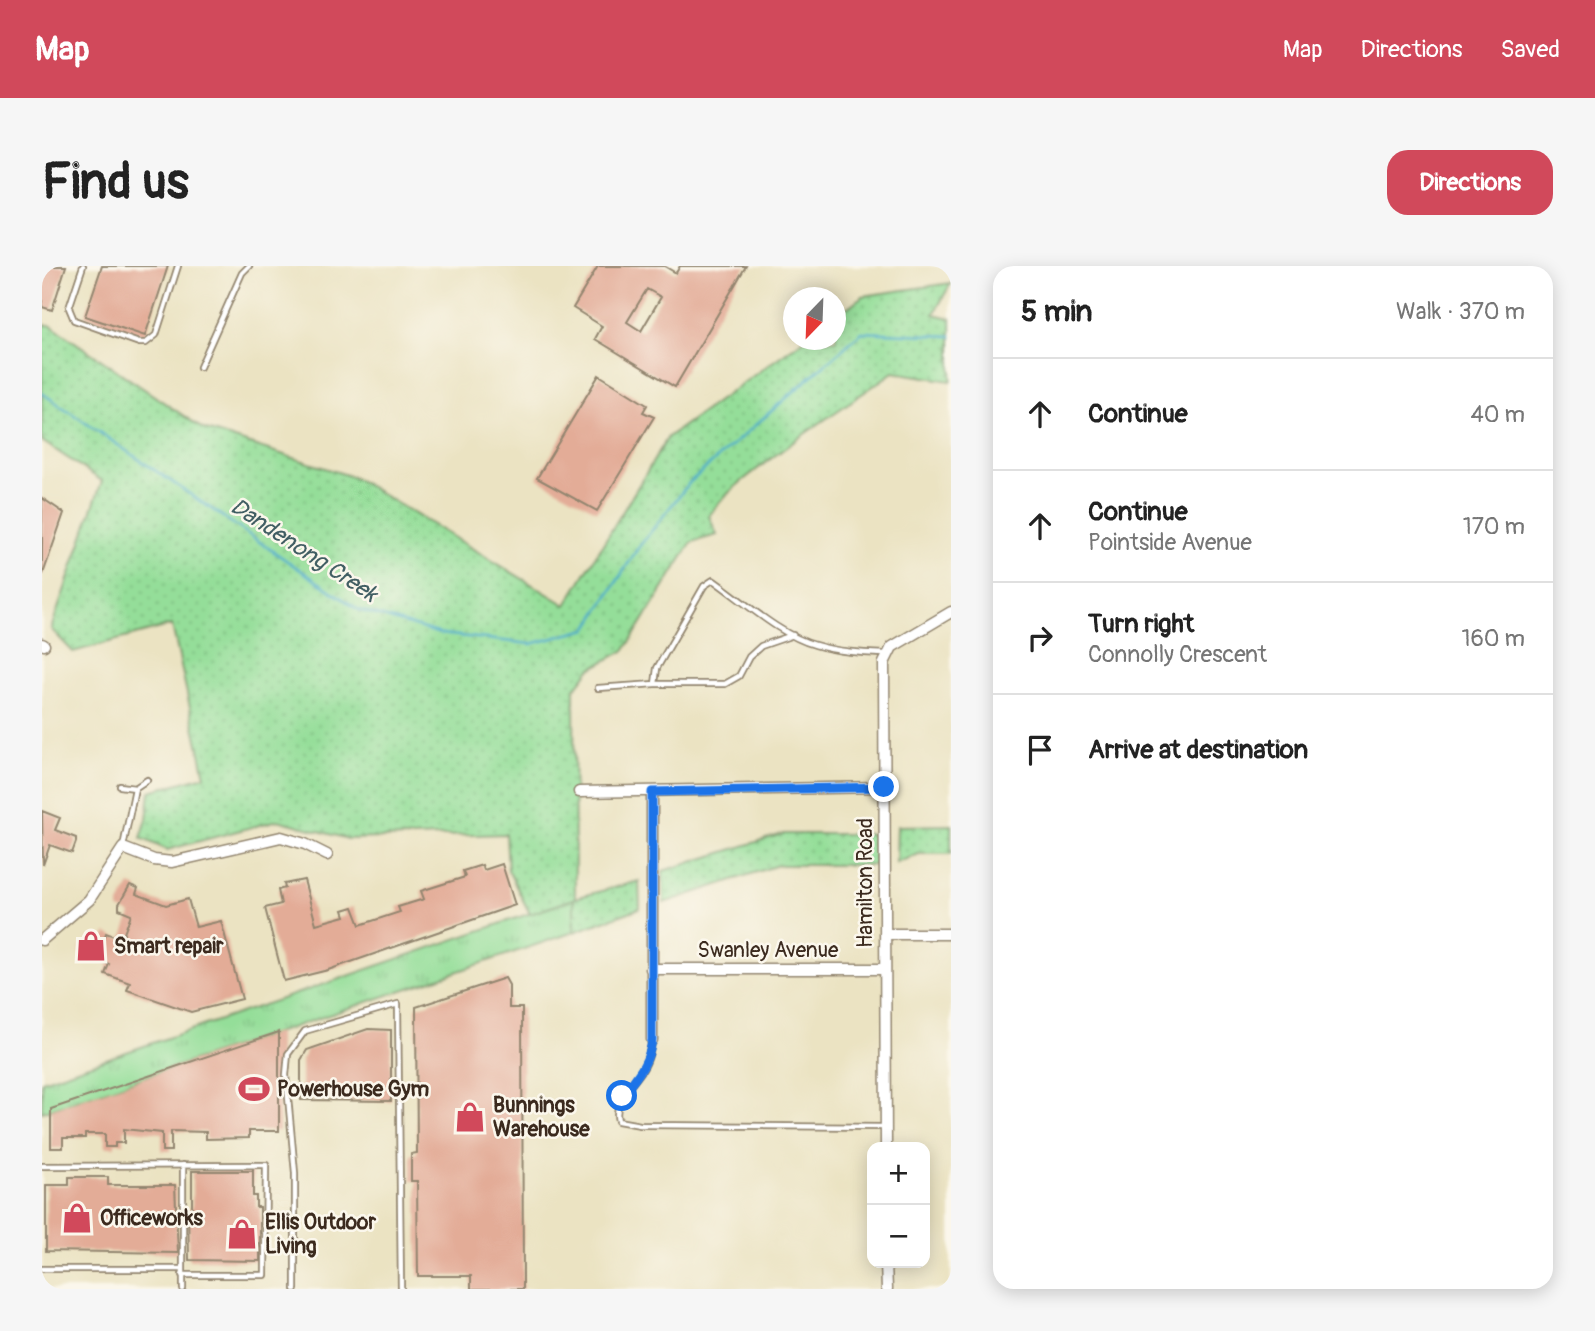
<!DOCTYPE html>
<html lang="en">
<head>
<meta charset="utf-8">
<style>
  :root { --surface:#fff; --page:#f6f6f6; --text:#222; --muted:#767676; --line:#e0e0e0; --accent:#d1495b }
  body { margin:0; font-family:Pangolin,sans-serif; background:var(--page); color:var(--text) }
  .controls { position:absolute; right:21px; bottom:21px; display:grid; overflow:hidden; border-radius:14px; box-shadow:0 4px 18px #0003 }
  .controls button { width:63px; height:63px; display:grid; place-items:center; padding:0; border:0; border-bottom:2px solid var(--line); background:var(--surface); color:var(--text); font:35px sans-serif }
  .compass { position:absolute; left:741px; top:21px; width:63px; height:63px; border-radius:50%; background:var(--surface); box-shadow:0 4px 18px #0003; rotate:203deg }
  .stop { position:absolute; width:21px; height:21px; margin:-16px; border:5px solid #1a73e8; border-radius:50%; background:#fff }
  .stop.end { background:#1a73e8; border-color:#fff; box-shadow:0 2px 7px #0008 }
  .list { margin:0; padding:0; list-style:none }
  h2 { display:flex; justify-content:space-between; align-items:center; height:91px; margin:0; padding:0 28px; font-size:30px }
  h2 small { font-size:23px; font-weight:400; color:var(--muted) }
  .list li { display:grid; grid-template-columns:46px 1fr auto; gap:21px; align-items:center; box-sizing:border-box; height:112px; padding:0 28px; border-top:2px solid var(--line) }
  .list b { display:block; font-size:26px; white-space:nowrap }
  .list p { margin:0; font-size:23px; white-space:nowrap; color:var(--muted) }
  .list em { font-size:23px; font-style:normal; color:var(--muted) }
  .icon { flex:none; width:38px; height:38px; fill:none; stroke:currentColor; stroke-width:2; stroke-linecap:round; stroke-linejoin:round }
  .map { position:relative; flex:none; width:909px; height:1023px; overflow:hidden; border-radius:21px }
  header { display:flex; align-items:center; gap:42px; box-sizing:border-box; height:98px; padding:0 35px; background:var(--accent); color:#fff }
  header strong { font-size:33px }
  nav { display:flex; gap:38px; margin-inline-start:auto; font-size:24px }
  .intro { display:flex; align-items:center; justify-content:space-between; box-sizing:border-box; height:168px; padding:0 42px }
  h1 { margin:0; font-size:49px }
  .button { padding:18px 32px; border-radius:21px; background:var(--accent); color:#fff; font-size:24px; font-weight:700 }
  main { display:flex; gap:42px; padding:0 42px }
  aside { flex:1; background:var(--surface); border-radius:21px; box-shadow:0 4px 18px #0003 }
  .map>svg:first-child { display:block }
</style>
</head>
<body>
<header>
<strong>Map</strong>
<nav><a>Map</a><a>Directions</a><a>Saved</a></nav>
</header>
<div class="intro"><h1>Find us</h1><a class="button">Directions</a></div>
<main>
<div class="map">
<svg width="909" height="1023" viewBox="0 0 909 1023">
  <defs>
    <pattern id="grass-tufts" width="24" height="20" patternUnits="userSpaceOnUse" patternTransform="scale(1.75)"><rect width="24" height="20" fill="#94de99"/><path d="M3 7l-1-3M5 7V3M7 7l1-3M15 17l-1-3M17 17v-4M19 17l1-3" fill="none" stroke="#80bf83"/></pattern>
    <pattern id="park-dots" width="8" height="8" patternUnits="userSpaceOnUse" patternTransform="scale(1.75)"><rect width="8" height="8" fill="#94de99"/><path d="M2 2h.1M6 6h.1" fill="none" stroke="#80bf83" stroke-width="1.8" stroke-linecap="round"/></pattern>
  </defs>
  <rect width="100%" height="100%" fill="#fbf7ec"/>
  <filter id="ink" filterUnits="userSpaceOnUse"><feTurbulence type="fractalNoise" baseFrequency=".0143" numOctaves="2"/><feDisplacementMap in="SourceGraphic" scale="14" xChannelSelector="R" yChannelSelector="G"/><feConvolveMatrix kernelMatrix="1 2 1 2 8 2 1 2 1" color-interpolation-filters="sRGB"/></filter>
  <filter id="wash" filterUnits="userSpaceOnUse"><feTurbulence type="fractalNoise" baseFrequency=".00686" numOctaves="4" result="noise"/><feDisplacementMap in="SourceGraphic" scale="28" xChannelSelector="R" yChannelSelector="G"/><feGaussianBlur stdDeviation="1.57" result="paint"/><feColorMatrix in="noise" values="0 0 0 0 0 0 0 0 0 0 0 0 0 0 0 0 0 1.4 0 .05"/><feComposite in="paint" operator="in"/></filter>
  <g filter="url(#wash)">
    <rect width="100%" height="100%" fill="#ebe3c2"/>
    <path fill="url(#grass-tufts)" stroke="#68845c" stroke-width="2" d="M533 632 532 666 0 846V815Z"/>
    <path fill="url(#park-dots)" stroke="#68845c" stroke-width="2" d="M909 17 892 48 909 52V115L851 106C808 137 764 165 722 198 701 214 682 228 667 250L675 269 650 276 583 384 548 403 532 424 533 632 597 615 598 642 532 666V633L488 648 466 604 464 568 306 573 236 554 125 584 99 572 105 553 108 525 163 510 130 359 31 386 9 363 60 215 0 175V59H8L161 163 311 211 524 339 626 171 761 74H794V50L821 30Z
      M909 559V588H877L854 597 855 560Z
      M740 568H833L834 599H736L622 637 621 605Z"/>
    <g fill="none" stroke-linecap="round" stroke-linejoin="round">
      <path stroke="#4bacca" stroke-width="2.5" d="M0 127 317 344 399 368 489 378 545 363 596 282 648 216 820 66 909 70"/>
    </g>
    <g id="blocks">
      <path fill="#e3ac97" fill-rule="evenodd" d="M0 0H24L10 44 0 41Z
        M60 0H126L103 70 43 50Z
        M556 0H622L634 7 638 0H704L633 121 553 73 560 60 531 42ZM605 23 619 31 599 65 585 56Z
        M557 109 605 139 601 146 612 151 555 245 495 212Z
        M0 232 22 247 1 308H0Z
        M0 545 18 552 13 564 34 572V576L30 587 8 579 1 599Z
        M460 598 473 639 286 704 242 715 223 642 239 638 236 624 243 622 242 618 262 614 274 658 303 650 301 644 311 641 318 659 358 646 356 641 382 633 379 625 423 611 421 605 440 599 442 604Z
        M88 619 96 622 94 628 124 639 146 633 154 661 179 655 200 733 149 746 85 724 88 717 63 708 67 698 37 687 39 680 44 681 48 671 61 677 64 667 80 673 89 648 77 643V638Z
        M463 712 467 719V742H480L481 1023H429V1010H376L375 915H369V888L375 887 374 741Z
        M326 763 349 764V835L259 834V794L265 784Z
        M237 766V865H207V872L164 873V866L129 865V885H120V867L82 863V877H73V881H63V868H43V872H21V882H9V843Z
        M150 905H211V930H214V941H218V995L147 994 146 942H150Z
        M27 911H66V919H133L136 987 4 985V919H27Z"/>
    </g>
  </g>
  <g filter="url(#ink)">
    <use href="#blocks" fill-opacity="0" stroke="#938670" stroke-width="2"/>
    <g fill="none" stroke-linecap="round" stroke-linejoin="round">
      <g stroke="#938670" stroke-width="8">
        <path id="lane" d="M41 0 27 42 32 54 97 77H104L114 69 136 0
          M158 101 200 7 207 0
          M613 418H683L697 410 707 391 719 380 751 369
          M556 422 613 418 615 402 662 320 671 314C700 334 739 370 773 379 796 386 820 387 843 388
          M78 520 93 522 105 514
          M81 581 93 522
          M610 774C608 786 606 797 599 806 588 822 571 834 576 855L598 859 843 861
          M0 900 224 899 223 1009H140
          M0 1003H140
          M141 1023V899
          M253 1023V907L244 809 246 788 263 765 356 738 359 1023"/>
      </g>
      <g stroke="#938670" stroke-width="13">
        <path id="street" d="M0 378 2 379
          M537 526 842 521
          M610 526V774
          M843 668H909
          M0 674 47 634 81 582 112 594 130 596 239 571 263 578 285 589
          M609 703H842
          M844 881 842 397 850 381 909 346
          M844 997 845 1023"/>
      </g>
      <use href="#lane" stroke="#fff" stroke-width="4.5"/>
      <use href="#street" stroke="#fff" stroke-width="10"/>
    </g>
  </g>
  <g fill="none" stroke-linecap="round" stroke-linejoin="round" filter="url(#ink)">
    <path stroke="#1a73e8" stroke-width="9" d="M580 830C594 811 607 798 610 774V526L842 521"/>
  </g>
  <defs>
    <g id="shop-bare" transform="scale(2.415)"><path d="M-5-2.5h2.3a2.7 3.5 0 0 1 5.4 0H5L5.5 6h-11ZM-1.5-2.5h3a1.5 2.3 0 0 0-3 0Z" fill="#d1495b" stroke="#fbf7ec" stroke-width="2.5" paint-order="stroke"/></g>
    <g id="stadium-bare" transform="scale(2.415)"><path d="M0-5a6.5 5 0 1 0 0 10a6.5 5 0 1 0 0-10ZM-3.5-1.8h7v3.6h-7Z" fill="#d1495b" stroke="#fbf7ec" stroke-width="2.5" paint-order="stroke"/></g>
  </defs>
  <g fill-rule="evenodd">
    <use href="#shop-bare" x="49" y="680"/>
    <use href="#stadium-bare" x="212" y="823"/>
    <use href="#shop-bare" x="428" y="851"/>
    <use href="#shop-bare" x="35" y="952"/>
    <use href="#shop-bare" x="200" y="968"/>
  </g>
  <g text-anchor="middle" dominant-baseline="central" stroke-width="5" stroke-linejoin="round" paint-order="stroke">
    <g font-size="21" fill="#3b2a1e" stroke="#fbf7ec">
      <text transform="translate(823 617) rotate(-90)">Hamilton Road</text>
      <text x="726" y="684">Swanley Avenue</text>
    </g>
    <g font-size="21" font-weight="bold" fill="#3b2a1e" stroke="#fbf7ec" text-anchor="start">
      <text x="72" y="680">Smart repair</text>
      <text x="235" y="823">Powerhouse Gym</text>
      <text x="451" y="839">Bunnings<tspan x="451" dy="24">Warehouse</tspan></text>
      <text x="58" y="952">Officeworks</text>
      <text x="223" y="956">Ellis Outdoor<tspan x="223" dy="24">Living</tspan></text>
    </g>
    <g font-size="23" font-style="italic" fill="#415e63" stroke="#fbf7ec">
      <text transform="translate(262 284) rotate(33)">Dandenong Creek</text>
    </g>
  </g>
</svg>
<div class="controls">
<button>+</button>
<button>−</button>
</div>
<svg class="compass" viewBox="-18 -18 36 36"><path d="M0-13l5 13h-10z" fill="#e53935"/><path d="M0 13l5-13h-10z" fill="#767676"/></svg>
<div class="stop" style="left:580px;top:830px"></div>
<div class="stop end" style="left:842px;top:521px"></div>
</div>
<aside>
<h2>5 min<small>Walk · 370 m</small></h2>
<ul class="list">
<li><svg class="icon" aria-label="ahead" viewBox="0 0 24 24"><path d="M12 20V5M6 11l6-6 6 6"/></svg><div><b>Continue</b></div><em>40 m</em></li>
<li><svg class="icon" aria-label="ahead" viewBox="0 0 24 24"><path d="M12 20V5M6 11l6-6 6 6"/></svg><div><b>Continue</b><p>Pointside Avenue</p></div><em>170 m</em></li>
<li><svg class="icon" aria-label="right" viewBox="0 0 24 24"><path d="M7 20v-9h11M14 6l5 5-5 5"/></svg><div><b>Turn right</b><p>Connolly Crescent</p></div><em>160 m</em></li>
<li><svg class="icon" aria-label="arrive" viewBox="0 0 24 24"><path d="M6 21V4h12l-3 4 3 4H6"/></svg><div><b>Arrive at destination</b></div></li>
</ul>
</aside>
</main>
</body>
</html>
